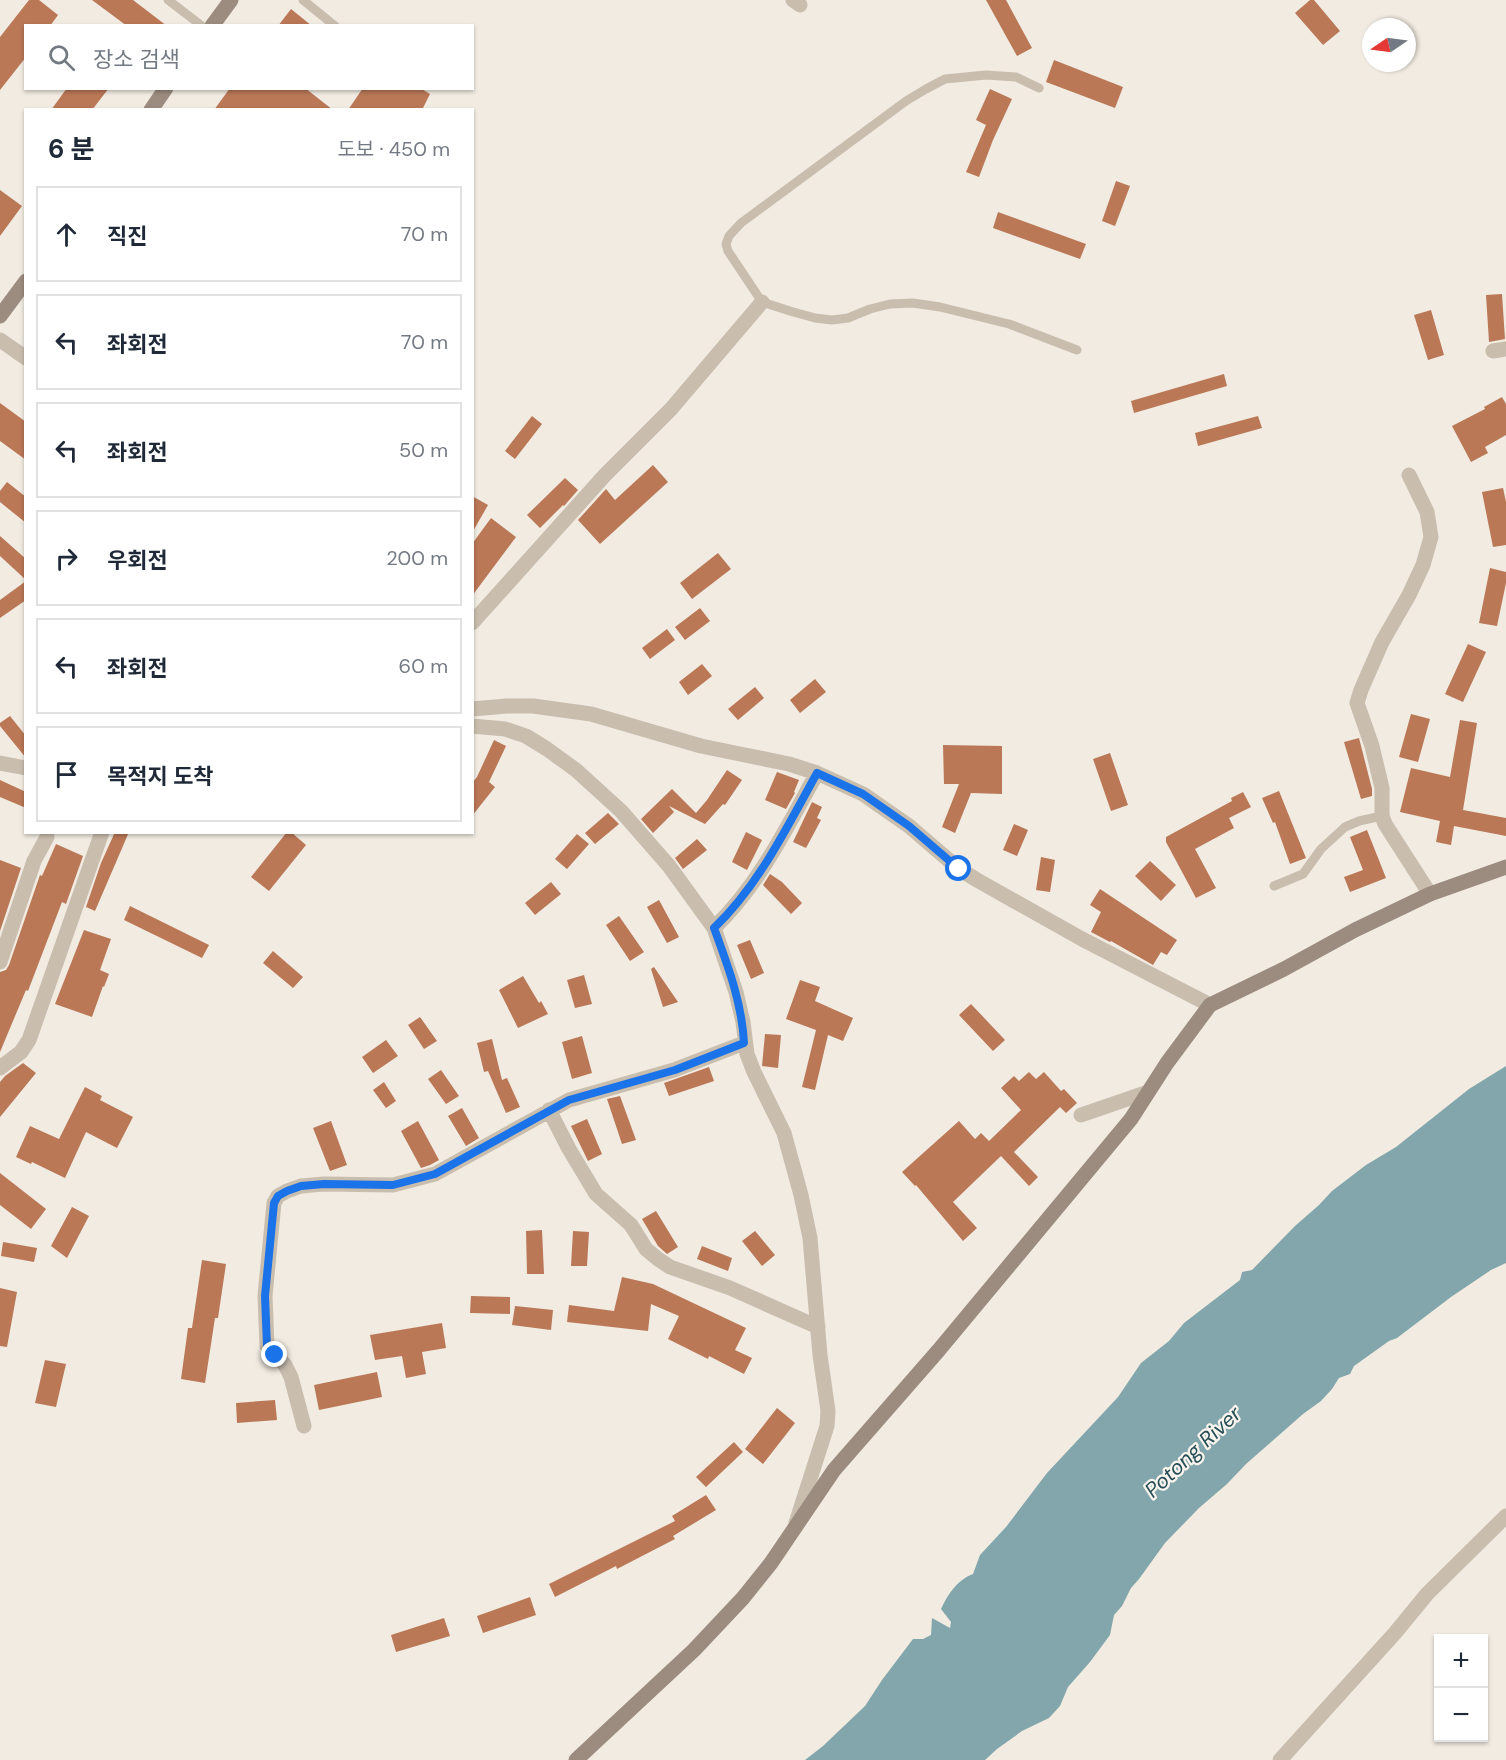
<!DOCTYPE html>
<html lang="ko">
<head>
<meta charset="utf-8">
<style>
  :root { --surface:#fff; --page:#f2f2f3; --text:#1f2937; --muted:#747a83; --line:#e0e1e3 }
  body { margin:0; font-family:"DM Sans","Noto Sans KR",sans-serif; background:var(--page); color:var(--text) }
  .controls { position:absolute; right:18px; bottom:18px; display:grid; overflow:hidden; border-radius:0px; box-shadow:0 2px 4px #0004 }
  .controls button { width:54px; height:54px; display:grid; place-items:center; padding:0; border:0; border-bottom:2px solid var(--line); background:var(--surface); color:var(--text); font:30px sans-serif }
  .compass { position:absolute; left:1362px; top:18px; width:54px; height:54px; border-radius:50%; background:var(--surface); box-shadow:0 2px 4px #0004; rotate:257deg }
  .stop { position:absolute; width:18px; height:18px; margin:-14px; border:4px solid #1a73e8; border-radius:50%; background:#fff }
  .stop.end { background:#1a73e8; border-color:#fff; box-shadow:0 2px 6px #0008 }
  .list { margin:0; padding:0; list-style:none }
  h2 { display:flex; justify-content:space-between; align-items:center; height:78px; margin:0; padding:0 24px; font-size:26px }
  h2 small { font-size:20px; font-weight:400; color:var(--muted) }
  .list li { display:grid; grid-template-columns:39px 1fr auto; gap:18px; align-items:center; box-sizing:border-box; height:96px; margin:0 12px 12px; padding:0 12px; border:2px solid var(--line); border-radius:0px }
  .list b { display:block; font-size:22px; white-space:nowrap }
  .list em { font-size:20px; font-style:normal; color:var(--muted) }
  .icon { flex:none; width:33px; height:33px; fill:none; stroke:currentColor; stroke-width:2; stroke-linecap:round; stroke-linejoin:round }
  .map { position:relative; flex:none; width:1506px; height:1760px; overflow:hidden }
  .search { position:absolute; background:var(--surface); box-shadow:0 2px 4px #0004; left:24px; top:24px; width:450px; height:66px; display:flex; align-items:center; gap:15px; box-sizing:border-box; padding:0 21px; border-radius:0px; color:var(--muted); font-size:22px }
  .panel { position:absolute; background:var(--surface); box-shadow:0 2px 4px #0004; left:24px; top:108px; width:450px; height:726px; border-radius:0px }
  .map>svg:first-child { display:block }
</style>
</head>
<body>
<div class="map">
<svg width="1506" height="1760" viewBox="0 0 1506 1760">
  <rect width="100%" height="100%" fill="#f1ebe1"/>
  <path fill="#83a6ac" d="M1506 1066V1263L1491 1270 1451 1297 1397 1338 1389 1341 1354 1366 1350 1374 1339 1378 1332 1389 1321 1401 1303 1414 1246 1464 1227 1484 1199 1508 1165 1543 1139 1579 1131 1588 1122 1606 1114 1615 1110 1635 1090 1662 1068 1687 1060 1706 1049 1718 1022 1731 997 1749 985 1760H805L823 1746 865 1706 882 1680 913 1639H923L931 1635 932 1618 950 1628 951 1622 941 1609C948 1594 957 1580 973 1574L980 1555 1006 1527 1047 1473 1118 1397 1141 1363 1169 1341 1184 1323 1240 1280 1242 1272 1252 1270 1295 1226 1319 1205 1332 1191 1366 1165 1396 1147 1469 1089Z"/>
  <path fill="#ba7857" d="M29 0H39L58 15 50 26H26V57L0 90V37Z
    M92 0H133L167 26H127Z
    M986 0H1006L1032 48 1017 56Z
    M1310 0H1314L1340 31 1323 45 1295 13Z
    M291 9 312 26H278Z
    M1054 60 1123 87 1115 108 1046 82Z
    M67 88H109L92 110H51Z
    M230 88H305L333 110H214Z
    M363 88H420L430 94 422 110H348Z
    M990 89 1012 99 993 140 979 177 966 172 986 125 976 120Z
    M1116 181 1130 186 1115 226 1102 221Z
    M0 190 22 206 0 236Z
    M998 212 1086 244 1080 259 993 228Z
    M1502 294 1505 339 1489 342 1486 295Z
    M1431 310 1444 355 1428 360 1414 315Z
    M1224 374 1227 386 1134 413 1131 401Z
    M1502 397 1506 404V435L1485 447 1488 453 1471 462 1452 426 1485 409 1484 407Z
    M0 403 26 422V460L0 441Z
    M532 416 542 424 515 459 505 451Z
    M1258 416 1262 428 1198 446 1195 433Z
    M653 465 668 482 600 544 578 520 606 489 615 500Z
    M565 478 578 490 564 506 563 505 540 528 527 515Z
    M7 482 26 497V523L0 502V491Z
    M1503 488 1506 502V545L1493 547 1482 492Z
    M472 496 488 505 472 533Z
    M491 518 516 537 472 596V544Z
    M0 536 26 559V580L0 556Z
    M718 553 731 569 692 599 680 583Z
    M1490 568 1506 572V583L1497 626 1479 623Z
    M26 581V600L0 618V600Z
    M700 608 710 621 685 640 675 627Z
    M667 629 675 640 650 659 642 648Z
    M1468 644 1486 652 1463 702 1445 694Z
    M702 664 712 676 688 695 679 682Z
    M815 679 826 692 800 713 790 700Z
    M755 687 764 698 738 720 728 709Z
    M1411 714 1430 719 1418 762 1399 757Z
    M10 716 26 736V758L0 726V723Z
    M1460 720 1477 723 1463 810 1506 818V836L1454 826 1451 845 1436 842 1440 821 1400 812 1411 768 1450 777Z
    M1359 738 1372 789V796L1361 799 1344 742Z
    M494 740 506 746 489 782 495 787 472 816V783L477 777Z
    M943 745 1002 746V794L971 793 955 833 942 827 959 784H944Z
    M1110 753 1128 805 1111 811 1093 759Z
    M727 770 742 780 725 805 723 804 705 824 669 806 674 812 653 833 641 819 672 789 696 813 707 800Z
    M777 772 799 780 794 792 795 793 786 809 765 800Z
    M0 780 26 792V808L0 797Z
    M1279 791 1306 858 1290 864 1275 822 1273 823 1262 798Z
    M1243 792 1251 807 1229 818 1234 828 1195 849 1216 888 1196 898 1166 842V837L1232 801 1231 798Z
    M812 802 822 807 817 818 821 820 806 848 793 842Z
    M608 813 619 824 595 844 585 833Z
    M1014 824 1028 830 1017 856 1003 850Z
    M1367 830 1386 878 1350 892 1344 877 1363 870 1350 837Z
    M115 832H129L95 911 86 907 101 863Z
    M287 832H291L306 845 269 891 251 877Z
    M746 832 762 840 747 870 732 862Z
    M577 834 589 844 567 869 555 859Z
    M697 839 707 850 683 869 675 858Z
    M56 844 83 856 66 904 62 902 28 991 26 990 0 1052V972L6 970 9 965 40 875 42 876Z
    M1041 857 1055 860 1050 892 1036 890Z
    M0 860 21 868 0 931Z
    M1150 861 1176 885 1161 901 1135 876Z
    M770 874 782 882 802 903 791 914 763 885Z
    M551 882 561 894 535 915 525 903Z
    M1100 889 1177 940 1167 955 1161 952 1153 965 1111 941 1110 942 1091 932 1101 912 1090 905Z
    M659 900 679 937 667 943 647 907Z
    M130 906 209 945 202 958 124 920Z
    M619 916 644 952 630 961 606 925Z
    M84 930 111 939 100 970 109 974 104 987 103 986 92 1017 55 1004Z
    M750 940 764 973 751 979 737 945Z
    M273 951 303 977 293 988 263 963Z
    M654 967 678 1002 663 1007 651 969Z
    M584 975 592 1004 575 1008 567 980Z
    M523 976 539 1003 541 1001 548 1014 518 1028 499 990Z
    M800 980 820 987 815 1001 853 1018 843 1041 828 1035 815 1090 802 1087 816 1030 786 1019Z
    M971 1004 1005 1040 993 1051 959 1015Z
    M420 1017 437 1041 424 1049 408 1025Z
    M765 1034 781 1035 778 1068 762 1066Z
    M582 1036 592 1073 572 1079 562 1042Z
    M492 1039 502 1080 507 1078 520 1107 506 1113 488 1071 484 1072 477 1043Z
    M386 1040 398 1056 373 1073 362 1057Z
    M23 1063 36 1073 0 1117V1082L5 1076Z
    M709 1067 714 1081 669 1096 664 1083Z
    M441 1070 459 1096 446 1104 428 1079Z
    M1029 1072 1036 1079 1044 1072 1061 1091 1064 1089 1077 1103 1066 1113 1060 1107 1014 1152 1038 1177 1029 1186 1001 1156 953 1202 977 1228 963 1241 916 1185 915 1186 902 1172 959 1121 975 1139 981 1133 989 1141 1021 1110 1001 1088 1014 1076 1019 1081Z
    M384 1082 396 1101 386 1108 373 1090Z
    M85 1087 102 1096 100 1100 133 1117 117 1148 86 1132 65 1178 32 1162 31 1164 16 1157 30 1126 59 1139Z
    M620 1096 636 1140 622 1144 607 1099Z
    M462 1108 479 1138 466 1146 448 1116Z
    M587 1119 602 1154 588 1161 571 1126Z
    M331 1121 347 1165 330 1171 313 1128Z
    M418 1121 439 1160 430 1165 421 1168 401 1131Z
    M0 1173 46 1209 31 1229 0 1205Z
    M72 1207 89 1216 67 1258 51 1246Z
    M656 1211 678 1247 667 1254 658 1246 642 1219Z
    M542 1230 544 1274H527L526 1231Z
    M573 1231 589 1232 587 1266H571Z
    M755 1231 775 1255 762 1266 742 1241Z
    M3 1242 37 1248 34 1262 1 1256Z
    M702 1246 732 1258 728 1271 697 1259Z
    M202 1260 226 1264 218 1318H215L205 1383 181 1379 188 1328H192Z
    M622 1277 653 1284 746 1328 735 1350 752 1358 744 1374 709 1356 708 1359 668 1339 679 1316 651 1304 648 1331 567 1322 569 1305 614 1311Z
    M0 1288 17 1292 7 1347 0 1346Z
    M471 1296 510 1297V1314L470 1313Z
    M515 1306 553 1310 551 1330 512 1325Z
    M442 1323 446 1348 422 1352 426 1374 406 1378 402 1356 375 1360 370 1335Z
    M45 1360 66 1364 56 1407 35 1403Z
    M377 1372 382 1397 319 1410 314 1385Z
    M275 1400 277 1420 237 1423 236 1403Z
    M777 1408 795 1423 763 1464 745 1449Z
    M734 1442 743 1452 706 1487 696 1477Z
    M706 1495 716 1510 673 1536 675 1539 617 1569 616 1566 555 1597 549 1584 675 1521 672 1516Z
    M530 1597 536 1615 483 1633 477 1616Z
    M444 1618 450 1636 396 1652 391 1635Z"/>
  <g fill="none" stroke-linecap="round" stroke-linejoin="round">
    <path stroke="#c9bdae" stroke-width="9" d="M168 0 202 26
      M303 0 335 26
      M1039 88 1016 77 986 75 945 79 926 89 906 101 741 223 729 236 726 244 728 251 762 302 790 311 815 318 832 320 848 318 870 309 890 304 913 303 940 307 1009 324 1077 350
      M1274 886 1303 874 1321 849 1345 827 1359 821 1382 816"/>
    <path stroke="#c9bdae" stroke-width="15" d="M793 0 800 5
      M0 340 26 358
      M1493 351 1506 349
      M1409 475 1427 512 1431 537 1423 565 1409 595 1382 642 1361 690 1357 703 1372 746 1382 788V816L1385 824 1430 894
      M472 623 605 475 671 409 762 302
      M472 709 507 706H533L591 714 701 746 789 764 817 773 863 794 909 826 959 869 977 880 1082 939 1210 1005
      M472 726 505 729 526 736 547 749 576 770 621 811 669 866 714 928 736 992 743 1022 747 1054 754 1072 784 1133 801 1195 810 1238 820 1355 828 1411 827 1426 796 1523
      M0 763 26 768
      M714 928C759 885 787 827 817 773
      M0 962 34 861 47 837
      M0 1068 21 1052 29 1040 102 832
      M549 1110 569 1149 596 1194 631 1225 646 1249 658 1259 670 1267 730 1288 818 1327
      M1081 1115 1148 1092
      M304 1426 291 1377 285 1365 267 1346 265 1296 274 1203 278 1196 287 1191 301 1186 324 1184 393 1185 435 1174 569 1100 674 1070 744 1043
      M1280 1760 1395 1633 1427 1594 1506 1516"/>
    <path stroke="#9c8c7f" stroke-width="15" d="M212 26 231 0
      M151 110 166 88
      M0 316 26 281
      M576 1760 694 1650 743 1598 771 1563 834 1470 938 1351 1131 1119 1167 1063 1210 1005 1284 969 1355 930 1430 894 1506 867"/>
  </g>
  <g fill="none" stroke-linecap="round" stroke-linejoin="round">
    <path stroke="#1a73e8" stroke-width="8" d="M275 1355 267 1346 265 1296 274 1203 278 1196 287 1191 301 1186 324 1184 393 1185 435 1174 569 1100 675 1070 744 1043C742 1003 728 966 714 928 759 885 787 827 817 773L863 794 909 826 959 869"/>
  </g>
  <g text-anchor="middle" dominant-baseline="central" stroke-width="4.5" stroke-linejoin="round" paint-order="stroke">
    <g font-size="21" font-style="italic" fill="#254e56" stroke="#f9f5ee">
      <text transform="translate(1193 1452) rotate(-43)">Potong River</text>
    </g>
  </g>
</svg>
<div class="controls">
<button>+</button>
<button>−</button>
</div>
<svg class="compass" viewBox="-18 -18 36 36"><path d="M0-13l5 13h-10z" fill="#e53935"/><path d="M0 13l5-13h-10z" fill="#747a83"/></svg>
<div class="stop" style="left:959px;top:869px"></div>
<div class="stop end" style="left:275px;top:1355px"></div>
<div class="search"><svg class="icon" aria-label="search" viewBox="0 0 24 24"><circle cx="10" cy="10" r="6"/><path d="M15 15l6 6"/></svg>장소 검색</div>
<section class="panel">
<h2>6 분<small>도보 · 450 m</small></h2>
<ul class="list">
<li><svg class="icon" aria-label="ahead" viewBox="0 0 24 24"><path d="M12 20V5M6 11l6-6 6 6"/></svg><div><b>직진</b></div><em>70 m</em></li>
<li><svg class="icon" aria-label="left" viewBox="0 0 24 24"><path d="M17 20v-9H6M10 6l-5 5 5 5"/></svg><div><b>좌회전</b></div><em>70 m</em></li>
<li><svg class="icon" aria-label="left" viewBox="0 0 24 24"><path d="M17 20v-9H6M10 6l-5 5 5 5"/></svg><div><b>좌회전</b></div><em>50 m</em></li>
<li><svg class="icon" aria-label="right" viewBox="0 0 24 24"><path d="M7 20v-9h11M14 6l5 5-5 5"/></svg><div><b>우회전</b></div><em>200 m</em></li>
<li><svg class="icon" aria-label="left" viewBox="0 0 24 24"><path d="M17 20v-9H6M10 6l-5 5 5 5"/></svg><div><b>좌회전</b></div><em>60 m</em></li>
<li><svg class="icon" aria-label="arrive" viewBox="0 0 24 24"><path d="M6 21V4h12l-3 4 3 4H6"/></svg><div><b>목적지 도착</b></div></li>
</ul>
</section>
</div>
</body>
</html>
